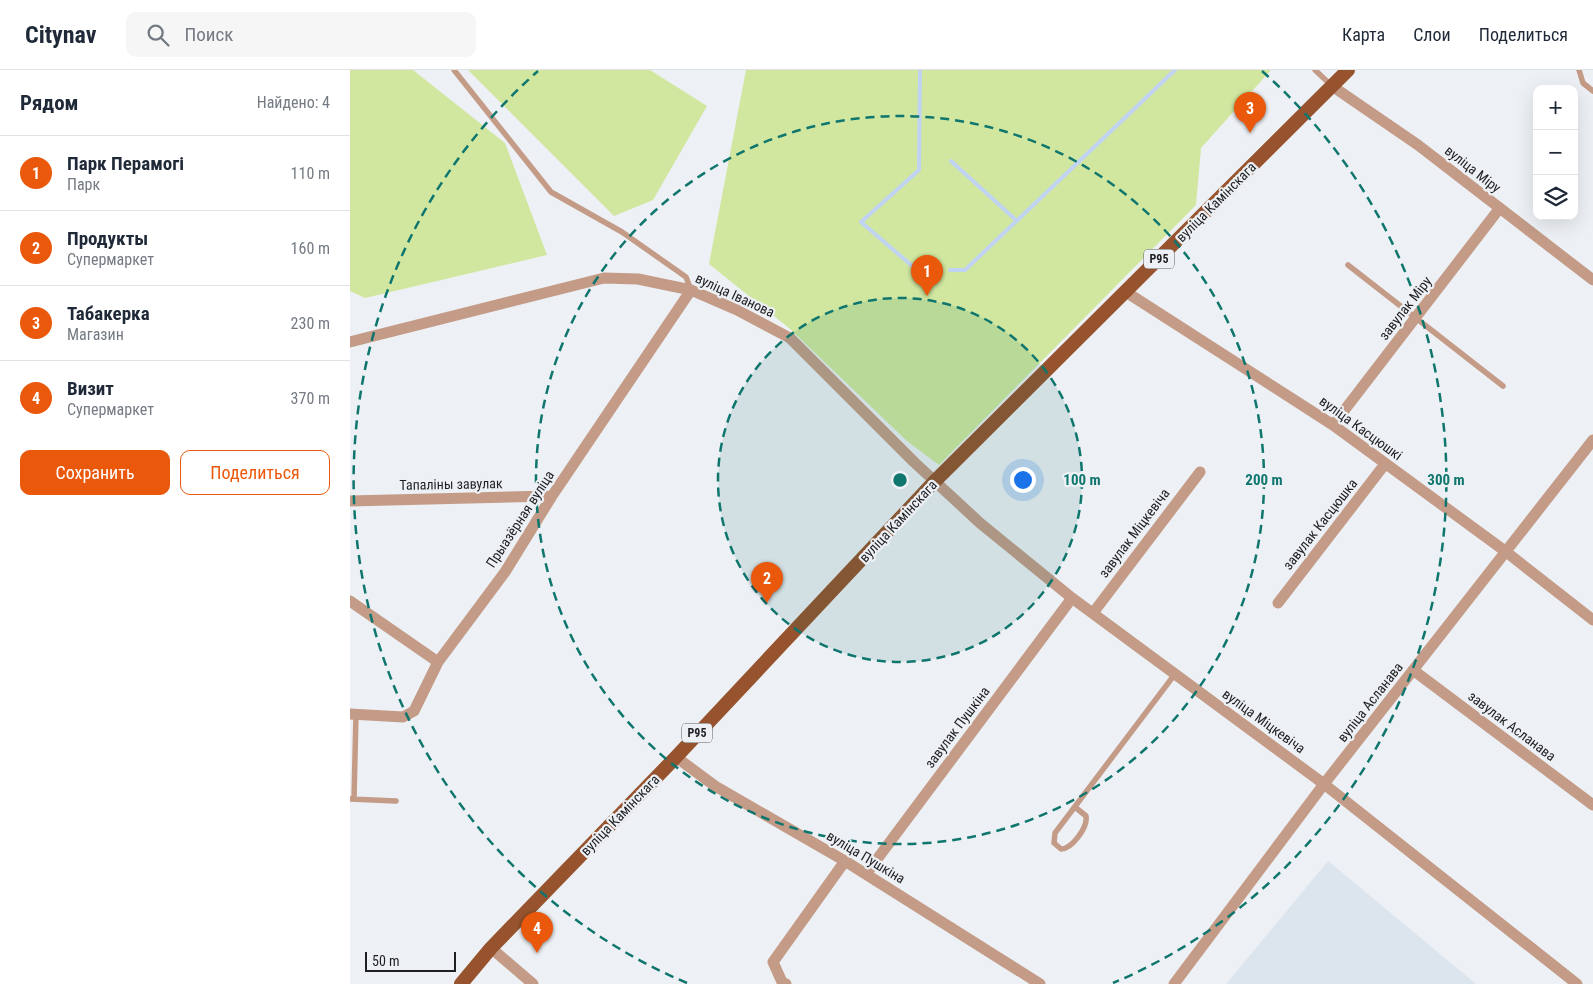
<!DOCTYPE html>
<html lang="ru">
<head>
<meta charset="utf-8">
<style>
  :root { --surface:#fff; --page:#f6f6f7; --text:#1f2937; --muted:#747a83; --line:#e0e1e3; --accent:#ea580c }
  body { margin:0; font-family:"Roboto Condensed",sans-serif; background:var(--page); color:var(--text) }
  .controls { position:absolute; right:15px; top:15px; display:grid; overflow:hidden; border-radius:10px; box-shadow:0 5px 20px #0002 }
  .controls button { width:45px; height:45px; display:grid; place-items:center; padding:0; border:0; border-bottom:1px solid var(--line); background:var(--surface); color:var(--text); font:25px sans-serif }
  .scale { position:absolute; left:15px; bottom:12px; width:91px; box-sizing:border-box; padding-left:5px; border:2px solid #1e1f21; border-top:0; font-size:14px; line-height:18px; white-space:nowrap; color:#1e1f21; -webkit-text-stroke:4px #edf0f4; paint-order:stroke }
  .you { position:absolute; left:672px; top:409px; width:18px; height:18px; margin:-12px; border:4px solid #fff; border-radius:50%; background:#1a73e8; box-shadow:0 0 0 8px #1a73e833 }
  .badge { display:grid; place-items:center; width:32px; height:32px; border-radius:50%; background:var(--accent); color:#fff; font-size:16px; font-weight:700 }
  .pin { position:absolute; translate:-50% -41px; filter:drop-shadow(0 1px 2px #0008) }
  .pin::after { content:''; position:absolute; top:26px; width:18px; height:15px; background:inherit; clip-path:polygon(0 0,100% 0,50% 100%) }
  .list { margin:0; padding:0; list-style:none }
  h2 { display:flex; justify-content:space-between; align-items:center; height:65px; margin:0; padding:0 20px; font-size:21px }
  h2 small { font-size:16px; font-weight:400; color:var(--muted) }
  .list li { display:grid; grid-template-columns:32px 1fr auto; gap:15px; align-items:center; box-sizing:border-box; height:75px; padding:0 20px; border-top:1px solid var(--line) }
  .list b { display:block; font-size:19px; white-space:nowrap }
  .list p { margin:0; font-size:16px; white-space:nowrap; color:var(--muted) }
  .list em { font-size:16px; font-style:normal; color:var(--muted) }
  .actions { display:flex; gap:10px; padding:15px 20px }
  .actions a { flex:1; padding:11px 0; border:1px solid var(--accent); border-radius:10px; text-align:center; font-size:18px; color:var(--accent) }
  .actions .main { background:var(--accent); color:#fff }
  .icon { flex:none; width:28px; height:28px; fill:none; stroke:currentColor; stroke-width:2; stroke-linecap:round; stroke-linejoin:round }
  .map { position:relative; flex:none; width:1243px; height:914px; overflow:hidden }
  header { display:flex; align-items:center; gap:30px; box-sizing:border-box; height:70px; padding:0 25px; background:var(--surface); border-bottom:1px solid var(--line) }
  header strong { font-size:24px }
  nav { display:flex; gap:28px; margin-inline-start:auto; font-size:18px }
  .search { width:350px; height:45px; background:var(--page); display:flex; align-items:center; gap:12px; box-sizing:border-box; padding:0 18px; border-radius:10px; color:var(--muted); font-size:19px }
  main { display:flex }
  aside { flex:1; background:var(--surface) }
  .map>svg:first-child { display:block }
</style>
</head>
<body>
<header>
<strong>Citynav</strong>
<div class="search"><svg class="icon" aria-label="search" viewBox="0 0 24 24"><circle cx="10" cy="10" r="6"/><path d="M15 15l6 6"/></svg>Поиск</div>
<nav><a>Карта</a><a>Слои</a><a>Поделиться</a></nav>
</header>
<main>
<aside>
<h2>Рядом<small>Найдено: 4</small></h2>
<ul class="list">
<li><span class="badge">1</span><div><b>Парк Перамогі</b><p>Парк</p></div><em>110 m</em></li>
<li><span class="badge">2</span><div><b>Продукты</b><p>Супермаркет</p></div><em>160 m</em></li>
<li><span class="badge">3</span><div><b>Табакерка</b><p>Магазин</p></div><em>230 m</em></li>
<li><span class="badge">4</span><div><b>Визит</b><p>Супермаркет</p></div><em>370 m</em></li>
</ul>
<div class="actions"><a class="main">Сохранить</a><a>Поделиться</a></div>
</aside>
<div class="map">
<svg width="1243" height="914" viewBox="0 0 1243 914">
  <rect width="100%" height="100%" fill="#edf0f4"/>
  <path fill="#dce5ee" d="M978 791 1126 914H876Z"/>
  <path fill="#d1e79f" d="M0 0H63L155 73 197 185 15 228 0 221Z
    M118 0H300L357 36 303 130 264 146Z
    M396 0H921L851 78 846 135 589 395 557 371 439 258 359 194Z"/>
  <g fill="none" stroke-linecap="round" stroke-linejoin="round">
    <path stroke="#c0d3f3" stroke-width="4" d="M570 0 569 100 511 152 568 201H575
      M601 91 667 151
      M600 200H615L825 0"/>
    <path stroke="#c39b87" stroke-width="5.5" d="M104 0 201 122 272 162 336 207 341 220
      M965 0 982 16
      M1229 0 1233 13 1243 21
      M998 195 1153 316
      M0 729 46 731
      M4 729 6 644
      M725 737 736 746C738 757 722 779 711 779L704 773 705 763 825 604"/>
    <path stroke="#c39b87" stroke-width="11" d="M982 16 1068 75 1243 210
      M776 222 983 355 1155 481 1243 550
      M0 272 254 208 288 209 341 220 387 240 440 268 564 392 630 453 722 528 974 714 1227 914
      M983 355 1149 139
      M0 431 202 426
      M0 531 88 592
      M928 533 1035 394
      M743 543 850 402
      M1063 600 1243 735
      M0 644 53 647 64 641 88 592 155 502 202 426 341 220
      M326 687 365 716 495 791 690 914
      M516 804 722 528
      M141 878 183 914
      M436 914 432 912 423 892 495 791
      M824 914 974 714 1243 370"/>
    <path stroke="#96532d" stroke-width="14" d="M111 914 141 878 326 687 584 412 998 0"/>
  </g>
  <circle cx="550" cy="410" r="182" fill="#0f766e" fill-opacity=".12"/>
  <g fill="none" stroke="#0f766e" stroke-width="2.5" stroke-dasharray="9 6">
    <circle cx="550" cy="410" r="182"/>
    <circle cx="550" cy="410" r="364"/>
    <path d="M337 913A546 546 0 0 1 188 1M912 1A546 546 0 0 1 763 913"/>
  </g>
  <g text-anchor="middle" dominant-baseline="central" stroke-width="4.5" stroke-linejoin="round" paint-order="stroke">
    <g fill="#edf0f4" stroke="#5c5e60" stroke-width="1">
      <rect x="794" y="179.5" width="30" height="19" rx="4"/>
      <rect x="332" y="653.5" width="30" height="19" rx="4"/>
    </g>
    <g font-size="12" font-weight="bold" fill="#1e1f21">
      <text x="809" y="189">Р95</text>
      <text x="347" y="663">Р95</text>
    </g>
    <g font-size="14" fill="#1e1f21" stroke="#edf0f4">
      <text transform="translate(1123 99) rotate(38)">вуліца Міру</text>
      <text transform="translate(866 132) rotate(-45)">вуліца Камінскага</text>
      <text transform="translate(385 225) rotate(25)">вуліца Іванова</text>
      <text transform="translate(1055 238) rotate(-52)">завулак Міру</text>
      <text transform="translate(1011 358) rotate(36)">вуліца Касцюшкі</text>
      <text transform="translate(101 414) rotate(-1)">Тапаліны завулак</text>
      <text transform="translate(170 449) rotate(-57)">Прыазёрная вуліца</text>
      <text transform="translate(548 451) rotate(-47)">вуліца Камінскага</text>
      <text transform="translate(970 454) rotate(-52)">завулак Касцюшка</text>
      <text transform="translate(784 463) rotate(-53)">завулак Міцкевіча</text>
      <text transform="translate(1020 632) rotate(-52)">вуліца Асланава</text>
      <text transform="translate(914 651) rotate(36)">вуліца Міцкевіча</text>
      <text transform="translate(1162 656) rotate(37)">завулак Асланава</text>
      <text transform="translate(607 657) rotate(-53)">завулак Пушкіна</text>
      <text transform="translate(270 745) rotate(-46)">вуліца Камінскага</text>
      <text transform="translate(516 787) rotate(31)">вуліца Пушкіна</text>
    </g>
  </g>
  <circle cx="550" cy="410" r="8" fill="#0f766e" stroke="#edf0f4" stroke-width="2.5"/>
  <g font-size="15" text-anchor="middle" font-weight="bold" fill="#0f766e" stroke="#edf0f4" stroke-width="4.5" stroke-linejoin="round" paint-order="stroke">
    <text x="732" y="415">100 m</text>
    <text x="914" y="415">200 m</text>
    <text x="1096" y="415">300 m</text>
  </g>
</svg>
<div class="controls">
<button>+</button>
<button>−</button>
<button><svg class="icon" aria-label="layers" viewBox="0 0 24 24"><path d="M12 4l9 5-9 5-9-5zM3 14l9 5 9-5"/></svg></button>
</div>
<div class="scale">50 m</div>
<div class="you"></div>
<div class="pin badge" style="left:577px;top:226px">1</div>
<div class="pin badge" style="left:417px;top:533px">2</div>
<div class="pin badge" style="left:900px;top:63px">3</div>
<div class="pin badge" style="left:187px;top:883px">4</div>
</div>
</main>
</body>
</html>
